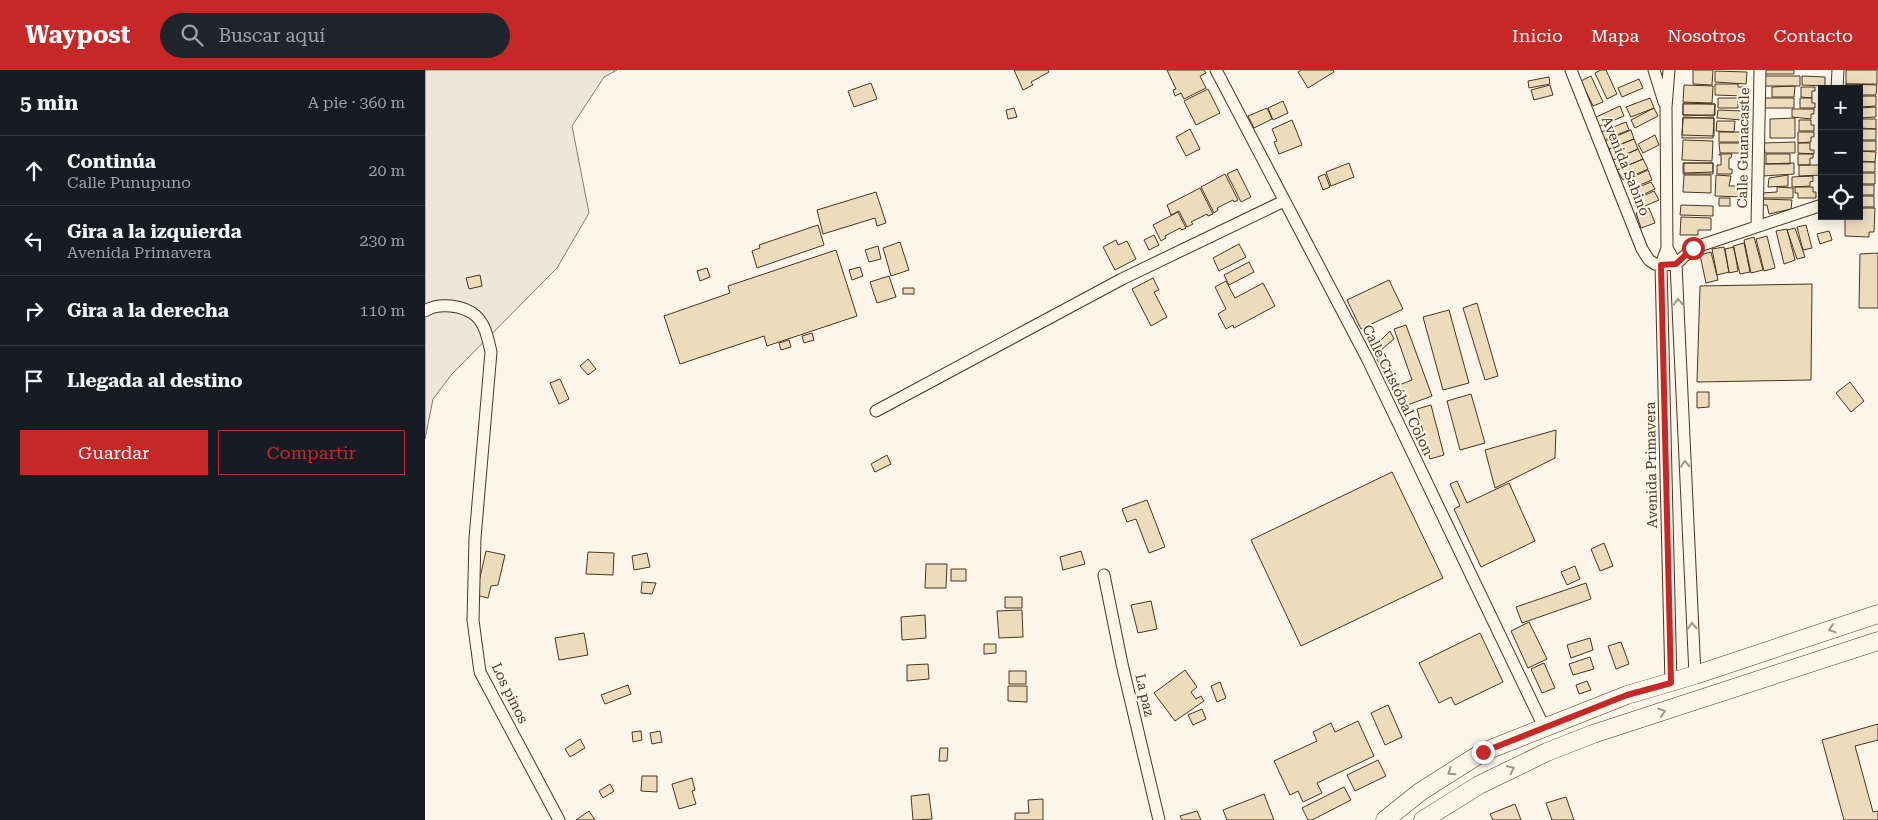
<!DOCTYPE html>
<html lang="es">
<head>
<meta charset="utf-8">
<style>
  :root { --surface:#171b24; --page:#20242c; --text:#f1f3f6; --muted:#9ea1a6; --line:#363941; --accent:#c62828 }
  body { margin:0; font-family:"Roboto Serif",serif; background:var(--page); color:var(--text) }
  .controls { position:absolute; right:15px; top:15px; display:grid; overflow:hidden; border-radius:0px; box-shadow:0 2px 12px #0003 }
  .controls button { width:45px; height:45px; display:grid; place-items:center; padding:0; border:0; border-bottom:1px solid var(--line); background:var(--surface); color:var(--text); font:25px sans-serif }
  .stop { position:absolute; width:15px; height:15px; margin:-11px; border:4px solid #c62828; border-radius:50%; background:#fff }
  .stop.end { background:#c62828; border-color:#fff; box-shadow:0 1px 5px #0008 }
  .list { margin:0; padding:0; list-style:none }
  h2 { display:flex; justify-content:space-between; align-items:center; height:65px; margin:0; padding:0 20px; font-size:21px }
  h2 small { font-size:16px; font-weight:400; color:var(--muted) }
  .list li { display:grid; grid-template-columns:32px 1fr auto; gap:15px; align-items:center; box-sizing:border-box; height:70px; padding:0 20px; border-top:1px solid var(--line) }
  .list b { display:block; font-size:19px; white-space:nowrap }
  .list p { margin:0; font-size:16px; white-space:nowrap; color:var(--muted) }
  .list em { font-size:16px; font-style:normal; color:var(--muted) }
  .actions { display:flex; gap:10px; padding:15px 20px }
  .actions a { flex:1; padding:11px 0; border:1px solid var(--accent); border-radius:0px; text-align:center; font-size:18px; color:var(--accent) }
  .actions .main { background:var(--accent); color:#fff }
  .icon { flex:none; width:28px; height:28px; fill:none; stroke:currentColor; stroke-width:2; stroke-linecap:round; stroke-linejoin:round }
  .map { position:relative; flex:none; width:1453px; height:750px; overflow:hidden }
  header { display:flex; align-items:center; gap:30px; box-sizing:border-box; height:70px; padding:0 25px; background:var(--accent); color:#fff }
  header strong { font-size:24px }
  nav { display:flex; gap:28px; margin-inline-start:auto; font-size:18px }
  .search { width:350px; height:45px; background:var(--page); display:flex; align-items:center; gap:12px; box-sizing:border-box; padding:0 18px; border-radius:28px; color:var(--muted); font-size:19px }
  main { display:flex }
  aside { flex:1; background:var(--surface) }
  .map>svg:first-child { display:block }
</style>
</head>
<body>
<header>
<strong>Waypost</strong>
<div class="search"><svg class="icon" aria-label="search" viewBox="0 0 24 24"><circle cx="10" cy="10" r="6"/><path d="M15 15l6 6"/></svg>Buscar aquí</div>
<nav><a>Inicio</a><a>Mapa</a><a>Nosotros</a><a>Contacto</a></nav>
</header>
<main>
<aside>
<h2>5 min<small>A pie · 360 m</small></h2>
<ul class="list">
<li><svg class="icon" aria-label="ahead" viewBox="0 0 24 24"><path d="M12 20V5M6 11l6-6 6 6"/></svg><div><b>Continúa</b><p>Calle Punupuno</p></div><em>20 m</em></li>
<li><svg class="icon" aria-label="left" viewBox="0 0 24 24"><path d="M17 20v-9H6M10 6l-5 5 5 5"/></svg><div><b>Gira a la izquierda</b><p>Avenida Primavera</p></div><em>230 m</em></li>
<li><svg class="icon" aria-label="right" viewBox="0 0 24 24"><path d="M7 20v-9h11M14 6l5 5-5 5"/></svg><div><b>Gira a la derecha</b></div><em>110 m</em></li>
<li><svg class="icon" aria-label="arrive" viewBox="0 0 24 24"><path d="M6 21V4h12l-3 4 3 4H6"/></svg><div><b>Llegada al destino</b></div></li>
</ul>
<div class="actions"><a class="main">Guardar</a><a>Compartir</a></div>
</aside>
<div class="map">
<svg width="1453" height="750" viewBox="0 0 1453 750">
  <rect width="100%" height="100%" fill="#fbf6e9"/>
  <path fill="#ede6d9" stroke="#887966" d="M0 0H192L179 7 147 56 164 143 132 198 27 304 8 329 0 369Z"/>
  <path fill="#ecdcbc" stroke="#4a3520" d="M589 0H623L624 2 606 12 608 15 598 20Z
    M742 0H779L781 3 775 6 781 18 759 29 756 23 750 26 748 20 751 19Z
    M876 0H908L909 2 883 18 873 2Z
    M1176 0H1181L1192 24 1182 29 1170 3Z
    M1268 0H1288L1287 15 1268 14Z
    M1340 0H1369V4H1340Z
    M1421 0H1452V14H1421Z
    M1290 1 1322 2 1321 14 1290 12Z
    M1166 6 1178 32 1168 36 1156 11Z
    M1338 6H1375V16H1338Z
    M1377 6 1400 7V16L1377 15Z
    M1124 7 1125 14 1104 18 1103 11Z
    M1214 9 1218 18 1197 27 1193 18Z
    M446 13 452 29 429 37 423 21Z
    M1290 14H1313V17H1320V26L1290 25Z
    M1421 14 1452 15 1451 25H1434V19H1421Z
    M1125 15 1128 25 1109 30 1106 20Z
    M1259 15 1288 16 1287 33 1258 32Z
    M1370 16 1369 27H1347V17Z
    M1376 17H1390V21H1387V28L1376 27Z
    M783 19 795 43 771 55 759 31Z
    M1434 26H1451V36L1434 37Z
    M1225 28 1229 38 1206 47 1201 37Z
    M1293 28H1313V38H1293Z
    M1339 28H1369V38H1339Z
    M1375 28H1387V33H1390V38H1375Z
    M858 31 863 43 848 50 843 38Z
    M1258 33 1290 34 1289 46 1258 45Z
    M1258 34H1290V45H1258Z
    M1195 36 1199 46 1173 57 1169 48Z
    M1451 37V47L1434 48V38Z
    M589 38 592 47 583 49 581 40Z
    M842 38 847 49 829 58 823 46Z
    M1229 38 1233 46 1210 58 1206 50Z
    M1367 39H1389V44H1386V49L1367 47Z
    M1293 40 1318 41 1317 50 1292 48Z
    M1258 47 1289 48V66L1257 65Z
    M1258 48H1289L1288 68H1257Z
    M1370 48V68H1345V49Z
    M1434 49H1451V59L1434 58Z
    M867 50 877 75 854 84 849 72 852 71 847 59Z
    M1374 50H1386V55H1389V61H1374Z
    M1292 51H1310L1309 62 1291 61Z
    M1201 52 1204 60 1179 70 1176 62Z
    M765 59 775 79 761 86 751 67Z
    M1434 59H1451V70H1434Z
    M1206 60 1209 69 1184 79 1180 71Z
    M1294 62H1317V72H1294Z
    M1373 62H1389V67H1386V72L1373 73Z
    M1230 65 1234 75 1218 83 1213 74Z
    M1209 69 1213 79 1188 90 1184 79Z
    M1258 70 1288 71 1287 91 1257 90Z
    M1434 71H1451V81H1434Z
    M1370 72V83H1340L1339 73Z
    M1294 73H1319V83H1295Z
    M1373 73H1385V80H1389V84L1373 83Z
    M1213 79 1218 89 1192 100 1188 90Z
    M1434 81 1451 82 1450 92 1434 91Z
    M1294 84H1307L1306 88H1304V99H1307V104H1292V95H1296V85H1294Z
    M1341 84H1365V94H1341Z
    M1373 84H1388V88H1385V95H1373Z
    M1218 89 1223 99 1198 110 1192 100Z
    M1434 92H1450V102H1434Z
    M924 93 929 107 906 116 901 102Z
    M1258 93H1288V104H1258Z
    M1259 93H1288V102L1259 103Z
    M1369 93V104L1338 106V94Z
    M1374 95H1397V105L1374 106Z
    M812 99 826 127 816 132 802 104Z
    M1223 100 1227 110 1205 119 1201 110Z
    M1434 103H1450V114H1434Z
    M800 104 813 130 809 132 808 130 792 138 793 140 789 143 776 117Z
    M900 104 905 117 898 120 893 107Z
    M1259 105H1286V123L1258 122Z
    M1291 105 1306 106 1304 116H1317V127L1290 126Z
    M1363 105V116L1343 117 1344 108Z
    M1388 106V111L1385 112V116L1367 117V107Z
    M1226 112 1230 119 1211 128 1207 120Z
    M1434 115H1449V125H1434Z
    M1352 117 1368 118V128H1337V123L1352 122Z
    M1370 117H1388V122H1391V128H1373V123H1370Z
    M775 118 788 144 783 146 782 144 766 152 768 154 762 157 754 141 746 145 742 135Z
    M1229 121 1234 130 1213 139 1210 130Z
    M451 122 461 153 452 156 450 148 398 164 392 140Z
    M1434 126H1449V137H1434Z
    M1294 128H1305V136H1294Z
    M1336 129 1367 130 1366 139 1344 144 1342 135H1336Z
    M1256 135 1288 136V146L1255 145Z
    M1224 138 1230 153 1216 158 1211 143Z
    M1434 138H1450L1449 162H1444V167L1420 166V146H1434Z
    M753 142 761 158 757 160 755 158 740 166 741 168 736 171 728 155Z
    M1256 147 1286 148V160H1273V165H1255Z
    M393 155 399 175 332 198 327 181 335 178 334 175Z
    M1381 155 1387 178 1378 180 1372 157Z
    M1370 158 1380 187 1372 189 1362 160Z
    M1362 159 1370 190 1359 194 1351 161Z
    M1404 161 1407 170 1395 174 1392 164Z
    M729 165 734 175 724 180 719 170Z
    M1342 166 1350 198 1339 201 1331 169Z
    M1329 167 1338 200 1326 203 1319 170Z
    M691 170 693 175 702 171 711 189 690 200 678 177Z
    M475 172 484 200 466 206 458 178Z
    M1319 173 1325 202 1315 204 1308 176Z
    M814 174 821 187 794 201 788 188Z
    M453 176 456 189 444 192 440 180Z
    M1299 177 1304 202 1292 205 1287 179Z
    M1309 177 1313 201 1304 203 1300 179Z
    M411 180 432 246 342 276 339 266 255 294 239 246 305 223 303 216Z
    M1286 182 1293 210 1281 213 1275 185Z
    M1453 183V238H1434L1435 184Z
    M824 192 829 202 804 215 799 205Z
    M435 197 438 206 427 210 424 200Z
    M282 198 285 207 275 211 272 201Z
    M55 205 57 216 44 219 41 208Z
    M464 206 471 227 452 233 445 212Z
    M728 208 734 220 729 222 742 247 726 256 707 219Z
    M964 210 978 239 936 259 922 230Z
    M801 211 810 228 838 213 850 236 809 258 808 255 801 259 793 244 801 239 790 217Z
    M1387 214 1386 310 1272 312 1275 216Z
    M478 218H489V224H478Z
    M1052 233 1073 306 1060 310 1038 238Z
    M1024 240 1044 313 1018 320 998 247Z
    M981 255 1007 326 977 337 969 317 987 310 969 259Z
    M965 261 969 269 957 279 973 313 965 316 947 279Z
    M387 263 389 270 379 273 377 266Z
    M364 270 366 277 356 280 354 273Z
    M163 289 171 299 163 305 155 296Z
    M135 309 144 329 134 334 125 313Z
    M1425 312 1439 331 1426 342 1411 323Z
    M1272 322H1284V337L1272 338Z
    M1046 324 1060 373 1035 380 1022 331Z
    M1006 335 1019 385 1005 389 992 339Z
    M1131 360 1130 388 1070 418 1060 380Z
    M462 385 466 394 450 402 446 394Z
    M967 402 1018 508 876 576 826 470Z
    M1032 411 1042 433 1084 413 1110 471 1056 497 1029 439 1035 436 1025 414Z
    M722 430 740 477 724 483 711 449 702 452 697 439Z
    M1179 473 1188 496 1175 501 1166 479Z
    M61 481 80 485 73 515 66 516 63 528 51 525Z
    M656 481 660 494 638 500 635 487Z
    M163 482 189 483 188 505 161 504Z
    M222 483 225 497 209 500 207 486Z
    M501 494H522L521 518H500Z
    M1150 496 1155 509 1142 515 1136 502Z
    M526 499H541V511H526Z
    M217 512 231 513 227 524 216 523Z
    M1161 513 1166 529 1097 553 1091 537Z
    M580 527H597V538H580Z
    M726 531 732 559 713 563 706 535Z
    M597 540 598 567 574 568 572 541Z
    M500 545 501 568 477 570 476 547Z
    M1104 552 1122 589 1103 598 1086 561Z
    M159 563 163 585 134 590 130 568Z
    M1055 563 1078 612 1030 635 1026 627 1014 633 994 593Z
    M1165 568 1168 580 1146 588 1142 575Z
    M1196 572 1204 594 1191 599 1183 576Z
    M559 574H571V583L559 584Z
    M1165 587 1169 599 1148 605 1144 594Z
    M1119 593 1130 618 1117 623 1106 599Z
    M503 594 504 609 482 611V595Z
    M760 600 772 617 766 622 771 629 776 626 779 631 750 651 729 623Z
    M584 601H601V614H584Z
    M1162 611 1166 620 1154 624 1151 615Z
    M795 612 801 628 792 632 786 616Z
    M203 615 206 624 180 634 176 625Z
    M583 616H602V632L583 631Z
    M963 635 977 667 960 675 946 643Z
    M777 639 781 649 768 655 763 645Z
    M933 651 949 686 892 713 897 723 878 732 873 721 865 725 849 691 892 671 888 662 906 653 910 662Z
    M1453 654V670L1430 676 1448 742 1453 741V750H1419L1397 670Z
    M216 661 217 670 208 672 207 662Z
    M235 661 237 672 227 674 225 663Z
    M155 669 160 678 145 687 140 679Z
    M515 678H523L522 691H514Z
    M953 690 961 706 930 721 922 705Z
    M217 706H232V722L216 721Z
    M267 708 270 720 267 721 271 734 254 739 247 714Z
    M185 714 189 721 178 728 174 721Z
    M919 717 926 730 887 750H883L877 738Z
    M504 724 507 749 488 750 486 726Z
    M839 724 849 750H802L798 740Z
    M1141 727 1149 750H1127L1121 733Z
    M618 729V750H590V743H604L603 730Z
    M1090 734 1096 750H1068L1065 744Z
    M164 741 170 750H151Z
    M772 741 776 750H757L755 746Z"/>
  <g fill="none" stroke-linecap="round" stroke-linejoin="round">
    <g stroke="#4a3520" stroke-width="13">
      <path id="street" d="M791 0 943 290 1119 657
        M1146 0 1217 179 1224 190 1230 194 1236 195 1251 194 1268 178 1397 135
        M1229 0 1239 32
        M1244 0 1241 37 1242 178 1236 195 1246 613
        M1412 19 1413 0
        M1332 156 1335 0
        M1242 178 1251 194 1270 605
        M0 241C13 232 39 235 51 246 61 255 63 270 66 282L50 468 48 550 55 602 134 750
        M451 341 697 209 859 131
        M679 505 697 594 734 750"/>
    </g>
    <g stroke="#4a3520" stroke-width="19">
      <path id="primary" d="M960 750 995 722 1058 682 1202 625 1270 605 1453 544
        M998 750 1054 715 1122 682 1168 664 1453 571"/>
    </g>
    <use href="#street" stroke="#fbf6e9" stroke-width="11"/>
    <use href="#primary" stroke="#fbf6e9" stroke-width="18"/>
  </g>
  <defs><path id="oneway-chevron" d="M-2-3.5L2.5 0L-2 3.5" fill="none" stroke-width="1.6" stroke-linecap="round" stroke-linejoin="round" transform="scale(1.25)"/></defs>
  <g stroke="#a29684">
    <use href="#oneway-chevron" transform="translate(1253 232) rotate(-93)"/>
    <use href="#oneway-chevron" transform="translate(1260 394) rotate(-93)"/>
    <use href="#oneway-chevron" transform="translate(1267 556) rotate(-93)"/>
    <use href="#oneway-chevron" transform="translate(1407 559) rotate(162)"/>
    <use href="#oneway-chevron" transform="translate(1237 642) rotate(-18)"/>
    <use href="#oneway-chevron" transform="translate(1086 699) rotate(-26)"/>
    <use href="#oneway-chevron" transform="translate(1026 702) rotate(147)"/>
  </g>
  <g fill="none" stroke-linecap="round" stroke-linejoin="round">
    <path stroke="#c62828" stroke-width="6" d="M1058 682 1202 625 1246 613 1236 195 1251 194 1268 178"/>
  </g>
  <g text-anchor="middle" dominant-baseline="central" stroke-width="4" stroke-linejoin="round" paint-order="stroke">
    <g font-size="14" fill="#4a3520" stroke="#fbf6e9">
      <text transform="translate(1318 78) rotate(-89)">Calle Guanacastle</text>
      <text transform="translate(1201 96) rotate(68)">Avenida Sabino</text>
      <text transform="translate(973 320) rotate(64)">Calle Cristóbal Colon</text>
      <text transform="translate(1226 395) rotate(-91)">Avenida Primavera</text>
      <text transform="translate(85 623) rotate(64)">Los pinos</text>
      <text transform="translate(720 625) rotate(77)">La paz</text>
    </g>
  </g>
</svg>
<div class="controls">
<button>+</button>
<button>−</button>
<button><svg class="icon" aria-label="locate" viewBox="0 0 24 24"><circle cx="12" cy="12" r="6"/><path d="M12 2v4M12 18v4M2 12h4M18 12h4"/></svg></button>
</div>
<div class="stop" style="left:1268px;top:178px"></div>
<div class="stop end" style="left:1058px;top:682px"></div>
</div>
</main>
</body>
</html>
